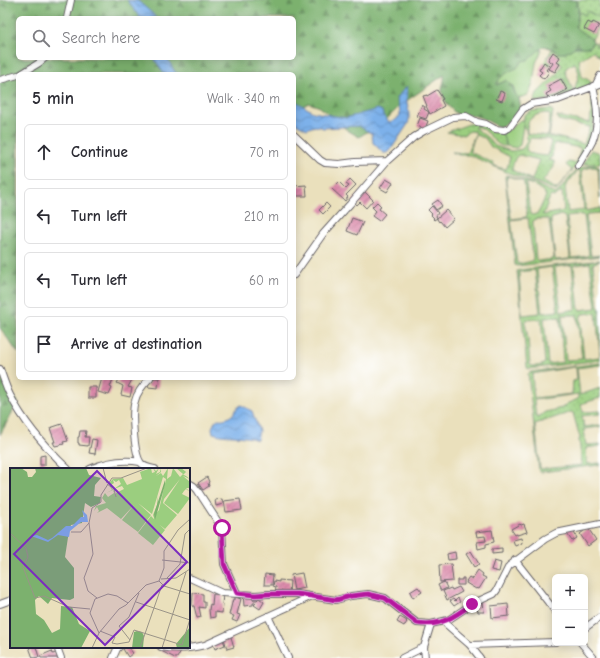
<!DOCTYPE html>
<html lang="en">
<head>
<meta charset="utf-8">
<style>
  :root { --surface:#fff; --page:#f2f2f3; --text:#2b2b33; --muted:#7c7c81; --line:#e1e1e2 }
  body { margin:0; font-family:"Comic Neue",sans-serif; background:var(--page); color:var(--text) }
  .controls { position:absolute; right:12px; bottom:12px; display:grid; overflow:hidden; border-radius:6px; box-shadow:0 2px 10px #0003 }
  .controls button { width:36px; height:36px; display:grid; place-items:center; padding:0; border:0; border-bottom:1px solid var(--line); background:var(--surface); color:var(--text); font:20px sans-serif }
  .stop { position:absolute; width:12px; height:12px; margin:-9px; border:3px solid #b5179e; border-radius:50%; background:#fff }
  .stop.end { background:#b5179e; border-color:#fff; box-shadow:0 1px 4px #0008 }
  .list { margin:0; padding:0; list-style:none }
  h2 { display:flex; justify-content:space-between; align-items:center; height:52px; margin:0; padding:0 16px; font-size:17px }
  h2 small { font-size:13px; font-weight:400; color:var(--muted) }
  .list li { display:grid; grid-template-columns:26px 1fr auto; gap:12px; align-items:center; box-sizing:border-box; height:56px; margin:0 8px 8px; padding:0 8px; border:1px solid var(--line); border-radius:6px }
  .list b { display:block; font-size:15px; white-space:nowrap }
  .list em { font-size:13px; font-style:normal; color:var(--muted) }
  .icon { flex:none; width:22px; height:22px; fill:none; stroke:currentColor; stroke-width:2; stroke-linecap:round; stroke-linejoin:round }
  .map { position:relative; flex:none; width:600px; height:658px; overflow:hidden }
  .search { position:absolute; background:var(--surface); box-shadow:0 2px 10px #0003; left:16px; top:16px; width:280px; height:44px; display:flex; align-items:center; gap:10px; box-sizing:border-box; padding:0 14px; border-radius:6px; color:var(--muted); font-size:15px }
  .panel { position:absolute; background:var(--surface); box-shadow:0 2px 10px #0003; left:16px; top:72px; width:280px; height:308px; border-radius:6px }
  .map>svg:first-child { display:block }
</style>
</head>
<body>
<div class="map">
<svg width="600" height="658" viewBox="0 0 600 658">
  <defs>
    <pattern id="grass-dots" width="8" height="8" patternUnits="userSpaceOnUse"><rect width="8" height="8" fill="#9bce7f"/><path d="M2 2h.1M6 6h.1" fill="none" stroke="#85b16f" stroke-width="1.8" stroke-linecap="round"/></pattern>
    <pattern id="forest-firs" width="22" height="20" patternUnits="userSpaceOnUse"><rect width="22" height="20" fill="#7cb16e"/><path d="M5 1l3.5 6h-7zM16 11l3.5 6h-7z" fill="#65905c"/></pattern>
    <pattern id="water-waves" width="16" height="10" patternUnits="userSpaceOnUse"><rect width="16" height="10" fill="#7db1ea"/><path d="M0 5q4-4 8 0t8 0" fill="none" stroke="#6690bf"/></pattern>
    <pattern id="building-hatch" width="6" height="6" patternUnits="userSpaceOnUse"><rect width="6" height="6" fill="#dc8aaa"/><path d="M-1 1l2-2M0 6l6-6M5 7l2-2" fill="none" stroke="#b2708c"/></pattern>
  </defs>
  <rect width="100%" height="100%" fill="#fff"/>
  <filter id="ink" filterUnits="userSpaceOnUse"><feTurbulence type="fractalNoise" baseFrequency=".025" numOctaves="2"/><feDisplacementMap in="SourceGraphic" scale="8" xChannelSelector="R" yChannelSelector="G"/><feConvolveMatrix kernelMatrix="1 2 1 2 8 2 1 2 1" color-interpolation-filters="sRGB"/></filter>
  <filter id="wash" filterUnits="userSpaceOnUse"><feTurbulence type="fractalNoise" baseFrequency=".012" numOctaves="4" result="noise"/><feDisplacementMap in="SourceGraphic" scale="16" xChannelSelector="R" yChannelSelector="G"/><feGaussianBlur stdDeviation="0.9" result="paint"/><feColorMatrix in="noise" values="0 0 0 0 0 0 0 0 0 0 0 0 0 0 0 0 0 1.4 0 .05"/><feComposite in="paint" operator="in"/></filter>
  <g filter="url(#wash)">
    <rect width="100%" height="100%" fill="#eae0bc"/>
    <path fill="url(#grass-dots)" stroke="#5e785d" fill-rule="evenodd" d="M575 0H600V18L588 11 585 15 579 12 578 2Z
      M600 40V58L593 51 579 60 582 77 587 79 591 82V85L559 99 536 101 564 79 556 75 562 65 554 59 549 66 546 67 543 65 552 49 559 53H565L574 47H590L593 42 596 43V47ZM575 63 579 73 574 92 565 71 567 67Z
      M593 95 595 99 594 120 591 138 578 163 556 191 538 183 506 172 470 155H459L452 152 467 153 476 132 470 131 463 135 447 132 469 124 474 123 502 132 506 146C504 146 502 146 500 145 490 140 486 125 474 127L488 138 495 146 511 151 517 150 522 149 525 145 527 139 526 130 523 126 524 115 531 111 550 109 553 111 549 137H556L584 144 590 127 558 120 557 116 590 123ZM545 113 548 114 550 115 549 131 548 136 530 134 527 133C526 119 532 115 545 113ZM475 135 485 138 491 147 510 157 507 168 505 169 497 167 491 162 470 152ZM530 138 547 139 551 141 548 156C540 155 531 156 526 149ZM554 143 581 148 576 163 568 162 566 165 572 170 557 189H555L543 181 554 167V161L548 160 552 157ZM519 155 539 160 532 180 512 170C513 165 514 157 519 155Z
      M591 150 600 153V164H583Z
      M595 165 600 168 599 170 600 199 598 168 593 167 583 169 582 172 586 211 600 208V213L588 214 586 216 591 256H592L600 255V256L517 266 515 265 505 177 506 175 536 184 555 194 558 192 578 168ZM578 170 580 171 584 210 568 212 565 187ZM508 176 523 181 524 183 527 215 526 217 512 219 511 217 506 181ZM526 183C534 184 543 190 546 196L538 213 533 215 530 214 526 184ZM562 191 564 211 543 215 550 197 551 196 554 197 557 195ZM561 215 565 217 570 256 569 259 556 260 555 259 551 221 552 218ZM574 215H583L584 216 589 254 588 256 572 258 571 257 567 218 568 216ZM527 218H528L533 258 532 261 519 264 517 263 511 220ZM536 219H548L549 220 554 257 553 259 538 261 536 259 533 224V221Z
      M600 260V261L594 263 593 265 598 307 599 308H600L599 315 600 330V360L528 369 527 367 517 271 520 270ZM589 263H590L596 308 580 310 579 309 574 266 576 265ZM572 265 576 309 561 312 555 268 556 267ZM552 267 558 311 542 313 537 270 538 269ZM535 270 540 313 523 315 522 314 519 273V272ZM596 313 600 354 599 357 584 359 580 319 582 314ZM562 315H577L582 359 566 360ZM559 317H560L563 362 548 364 544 318ZM541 319 545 363C542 366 533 367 530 365L528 339 525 322 527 320Z
      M600 363V365L577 368 580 395 600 388V398L581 404 583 412 600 411V414L582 416 584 427 600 425V427L584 429 586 445 600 444V446L586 448 587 464 600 463V465L541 472 539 471 528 374 531 372ZM574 367 576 368 577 380 573 381 572 394 534 398 532 374ZM578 394V399L566 404 562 408 545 412 537 418 536 416 534 400ZM572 412 573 413 580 438 579 440 582 465 542 469 540 468 535 424Z"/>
    <path fill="url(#forest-firs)" stroke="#4f6a54" fill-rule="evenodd" d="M0 0H575L578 2C579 12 577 18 576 28L592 38 593 42 590 47H575L565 53H559L553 49 544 46 528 60 522 61 517 68 510 71 497 85 507 80 512 86 516 95 519 98 521 108 510 122 499 127C484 119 475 113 458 115 450 109 441 99 442 88 443 83 445 80 444 75L402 104 386 120 359 137 347 130 320 107 309 103 294 110V74H18V353L0 328ZM18 18H294V58H18Z
      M0 377 18 402 0 435Z"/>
    <path fill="#9bce7f" stroke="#5e785d" d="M587 11 600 18V27L592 39 576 28 577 21 579 12 585 15Z
      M539 50H542L536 63 533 83 528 95 519 98 516 95 513 86 507 80 496 85 500 78 510 71 517 68 522 61 528 60Z
      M556 75 564 79 569 91 552 99 534 102 537 93Z
      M520 120H524L520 145 516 148 506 146 502 132 509 130Z"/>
    <path fill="url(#water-waves)" stroke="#506a92" d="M127 0 138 1 153 14 156 18H140Z
      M154 58H167L175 72 179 74H164Z
      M407 86C407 93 406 101 408 107 409 114 410 117 408 124L390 151 387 153H383L373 143 372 134 359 126 323 128C317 125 313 126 307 129L294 122V100L313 112 346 118 378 109 382 111 383 115 389 122C393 122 398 119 400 115V111L396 98Z
      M241 405 252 411 259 431 257 440C243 434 227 438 213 433L212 428C218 413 218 423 229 417 234 415 236 408 241 405Z"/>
    <g id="blocks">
      <path fill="url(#building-hatch)" d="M588 22 592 24 593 22 599 25 594 34 584 29Z
        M553 52 560 57 557 62 560 64 555 72 549 69 553 63 548 60Z
        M544 62 549 66 546 70 549 72 544 79 539 75 542 72 539 70Z
        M561 79 567 90 549 99 546 94 551 91 548 86Z
        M437 90 443 99 441 100 444 106 430 114 429 112 426 119 417 116 422 105 425 107 424 109 429 112 426 106H427L423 96 427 95V96Z
        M500 91 505 93 502 101 496 99Z
        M420 118 428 121 425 129 417 126Z
        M350 179 356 185 346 195 348 197 345 201 332 189 339 182 346 189 349 186 346 184Z
        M386 179 393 183 387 192 380 188Z
        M306 185 307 196H294V186Z
        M363 190 373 200 366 208 360 202 357 205 353 201Z
        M438 200 442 206 436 210 432 204Z
        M377 202 381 206 379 209 385 214 379 221 372 216 376 211 372 207Z
        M326 203 330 207 323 214 319 210Z
        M432 206 438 213 436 216 437 218 434 220 433 219 434 218 431 215 432 214 428 210Z
        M446 210 454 219 445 227 440 221 439 222 437 219V218Z
        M352 218 363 222 357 235 347 231Z
        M102 378 113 379 110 387 112 388 109 395 98 392Z
        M120 378H133L128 387 132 388 130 397 121 395 123 386 117 383Z
        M153 378H159L158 388 148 387 149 380 152 381Z
        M88 387H96V398H88Z
        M62 424 68 441 63 442 64 444 55 446 53 442H55L50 428Z
        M80 431H86L85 437H89L88 446 79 445V443H78V437H79Z
        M92 439 97 440 95 454 89 453Z
        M45 455V465H40V456Z
        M207 477 209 482 208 483 209 486 203 490 198 483Z
        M222 499 223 504 216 506 215 500Z
        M240 499 242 510 226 512 224 501Z
        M520 524 521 525 524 524 527 532 517 535V534L515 535 511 529Z
        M571 527 577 538 572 541 565 531Z
        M588 528 596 540 588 546 580 534Z
        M492 530 494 542 486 544V547L478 549 477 542 486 541 485 536 477 537 476 532Z
        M521 538 522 543 515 546 513 540Z
        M502 548V553L492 554V549Z
        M471 551 479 564 474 567 466 554Z
        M455 552 456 559 448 560 447 554Z
        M494 561 501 563 499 572 491 570Z
        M451 564 453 581 440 582 439 565Z
        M478 570 483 574 482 576 486 578 479 589 477 588 476 589 466 583 467 581H466L469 577 472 579Z
        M302 573 305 588 294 590 291 575Z
        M265 574 273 575 272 585H264Z
        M462 578H464V585H457V580H462Z
        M279 580 290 581 289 593H284V591L281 590V592H275L276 587 273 586 274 581 279 582Z
        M444 582 447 588 441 591 438 585Z
        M418 587 422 592 413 598 410 592Z
        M459 587 462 592 447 600 443 591 451 588 452 590Z
        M252 592 253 600H257L259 598 264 602 260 609 254 605 256 603H253V605L244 606 243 593Z
        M193 593 203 594V602H205V608L199 607 201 617 197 618 194 606H192Z
        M213 594 223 595 222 604H223L222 613 215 612V617L210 618 209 610 210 604 212 605Z
        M235 597 241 599 237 614 240 615 237 622 232 620 234 616 229 615 233 599 235 600Z
        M458 598 460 602 454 606 450 601 453 599 455 601Z
        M483 601 484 612H478L477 609H475V602Z
        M508 604 509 616 492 618 491 606Z
        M400 617 407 621 406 622H407L405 625H404V626L397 622Z
        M230 634 234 647 227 649 223 635Z
        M222 637 225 645 215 649 212 642Z
        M29 647H36L39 657 33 658Z
        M126 647H128L133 653 128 657 123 649Z
        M163 647 182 649 177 658H175L161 651Z
        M52 651 53 654 57 652 59 658H41L40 656Z"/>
    </g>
  </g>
  <g filter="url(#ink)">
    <use href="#blocks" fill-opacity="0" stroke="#686468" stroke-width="1"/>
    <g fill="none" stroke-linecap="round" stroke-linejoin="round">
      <g stroke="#686468" stroke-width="8">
        <path id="street" d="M67 18 71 0
          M21 74 39 63 45 58
          M0 80 18 75
          M595 86 600 76
          M294 135 320 160 325 163 339 164 355 162 387 161
          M578 166C582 158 588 150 592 142 600 123 597 105 593 86
          M294 275 323 234 350 204 387 161 414 137 424 131 453 117 466 116 477 122 486 124 495 129 504 130 509 128 523 109 531 104 558 100 600 84
          M0 369C3 377 6 387 10 395 24 423 46 448 68 469
          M150 378C144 384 137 392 135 401 131 412 134 454 141 463 144 467 150 468 155 469
          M90 469C106 462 123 459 140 462
          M189 483 194 486 198 491 222 528 224 564 237 593
          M515 560 555 611
          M189 578 192 579 222 593 255 595 268 594H297L336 600 351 596 368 594 385 598 417 623 431 624 448 620 472 604 494 594 497 590 509 566 545 539 556 533 600 524
          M0 604 11 600
          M268 616 288 658
          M444 621 447 625 470 645 480 658
          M585 628 600 617
          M581 643 594 658
          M470 645 555 642
          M57 647 61 658
          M161 647C177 650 189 649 205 645L312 596
          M113 658 117 649 119 647
          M402 658 424 647
          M425 658 424 647 431 624"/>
      </g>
      <use href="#street" stroke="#fff" stroke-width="6"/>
    </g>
  </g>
  <g fill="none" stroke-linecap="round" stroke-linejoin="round" filter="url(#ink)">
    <path stroke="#b5179e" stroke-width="5" d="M222 528 224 564 237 593 255 595 268 594H297L312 596 336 600 351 596 368 594 385 598 417 623C440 627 454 617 472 604"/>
  </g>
  <g transform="translate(10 468)">
    <rect width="180" height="180" fill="#eae0bc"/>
    <path d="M141 0 142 5 145 4 143 0 146 3 149 0 146 6 150 4V0L151 4 146 8 151 5 153 8 158 0 157 11 161 8 163 0 170 9 173 6 166 0H171L180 7 176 4 173 7H174L176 8 180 11 173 8 180 14V20H176L180 24 176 21 174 23 180 29 174 23 172 26 180 30 168 46 154 35 170 11 154 31 153 35 167 47 155 61 145 53 143 47 147 37 148 28V38L144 48 149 42 156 11 153 9 142 46 128 35 141 47 128 64 112 52 124 37 111 51 97 40 87 45 89 43 87 39 84 43 86 38 96 35 92 30 95 25 98 29 104 25 103 22 96 25 102 22 99 17 104 23 106 29V25L114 21 112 18 104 21 111 16 109 12 106 14 103 12 104 15 101 17 99 15 103 11 113 10 117 17 132 11 130 4 127 5ZM141 48 155 62 143 77 128 65Z" fill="#9bce7f"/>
    <path d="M0 0H11L17 4 18 9H22L26 4 25 0H76L79 7 91 10 85 17 84 28 91 29 90 35 81 39 75 35 72 55 61 57 59 63 55 89 64 100V130L60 132 42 130 38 136 29 128 25 132 26 146 34 152 42 165 50 161 51 138 62 139 69 156 80 163 71 180H0ZM155 12V17L145 52 144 46ZM180 159V180H167L166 176ZM127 163 132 164 134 168 133 180H122L124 164Z" fill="#7cb16e"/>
    <path d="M72 42 77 47 78 54H71L60 63 59 69 48 67 38 74 21 68 27 67 38 72 42 70 56 58H62L71 49H74Z" fill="#7db1ea"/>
    <path fill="none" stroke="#9a9488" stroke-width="1" d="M93 0 97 15M97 16 104 21 106 29M61 64H71L79 55M0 65 16 80 18 89 13 99 25 130 34 128 59 139 80 141M152 92 180 95M157 110 170 96 175 66 180 61M151 111 166 110 180 101M149 113 154 118 180 126M87 130 78 123 74 110 83 86 79 55 82 40 91 34V27L102 10H111L137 0M126 134 180 152M90 163 105 169 102 175 107 176 119 174 124 162 172 177 180 151M89 165 80 145 85 131 98 126 107 128 118 135M120 172 109 158 119 149 129 125M82 180 89 165 109 141 116 137 136 117 149 113 154 100V83L168 62 180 51M130 180 152 117M152 180 176 104"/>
    <path fill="#7b2cbf" fill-opacity="0.15" stroke="#7b2cbf" stroke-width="2" d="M87 3 177 94 95 177 4 86Z"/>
    <rect width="180" height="180" fill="none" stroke="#22223b" stroke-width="2"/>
  </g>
</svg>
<div class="controls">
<button>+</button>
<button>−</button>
</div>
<div class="stop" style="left:222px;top:528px"></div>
<div class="stop end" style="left:472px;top:604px"></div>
<div class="search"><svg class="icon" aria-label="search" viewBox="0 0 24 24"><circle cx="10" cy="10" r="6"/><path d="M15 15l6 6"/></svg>Search here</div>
<section class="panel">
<h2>5 min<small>Walk · 340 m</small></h2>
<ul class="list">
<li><svg class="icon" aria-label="ahead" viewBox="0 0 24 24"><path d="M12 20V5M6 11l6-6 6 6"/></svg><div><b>Continue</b></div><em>70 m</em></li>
<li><svg class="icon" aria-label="left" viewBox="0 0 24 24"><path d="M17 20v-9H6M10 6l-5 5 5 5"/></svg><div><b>Turn left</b></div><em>210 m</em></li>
<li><svg class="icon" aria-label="left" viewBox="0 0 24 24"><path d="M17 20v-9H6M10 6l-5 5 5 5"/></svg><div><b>Turn left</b></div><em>60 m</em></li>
<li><svg class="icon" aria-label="arrive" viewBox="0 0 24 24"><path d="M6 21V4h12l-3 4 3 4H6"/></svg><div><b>Arrive at destination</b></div></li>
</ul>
</section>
</div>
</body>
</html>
